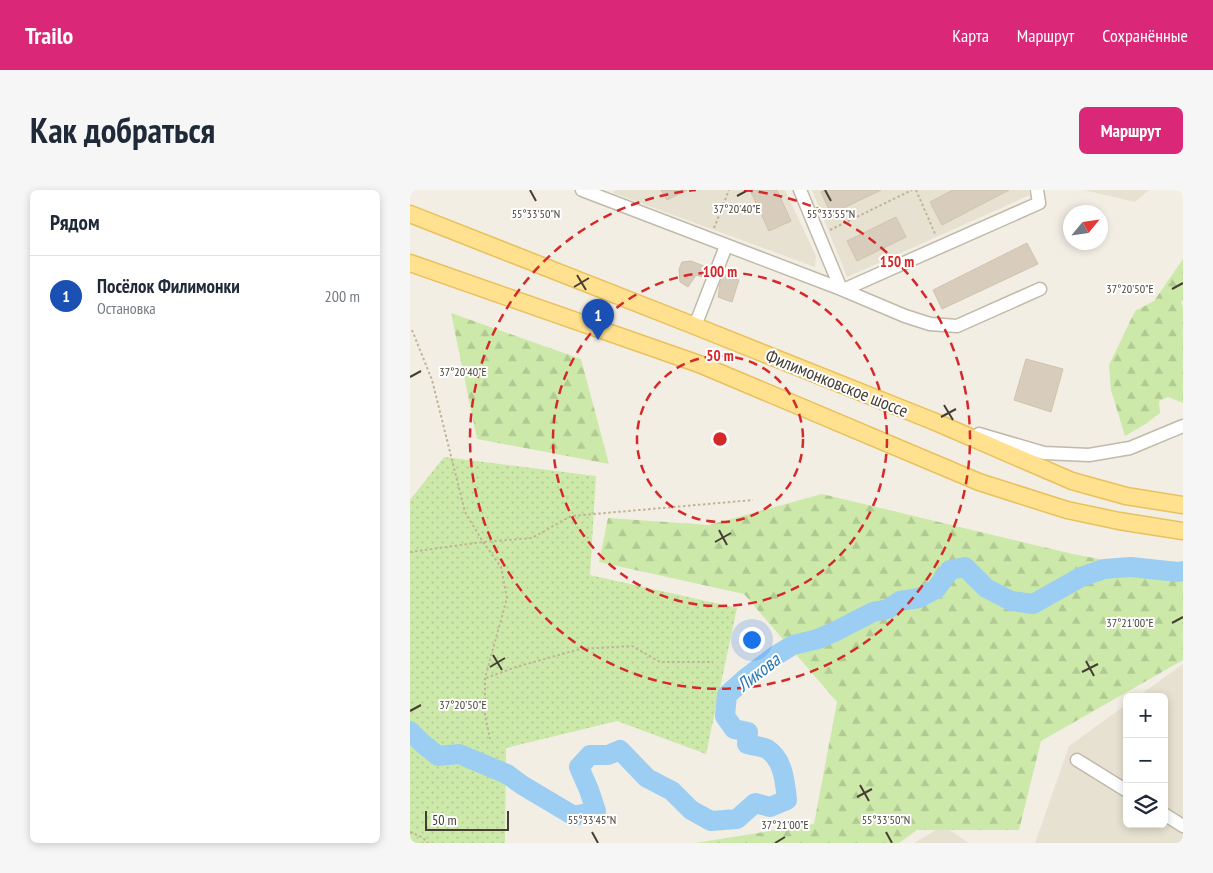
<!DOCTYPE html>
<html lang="ru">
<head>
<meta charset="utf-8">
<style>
  :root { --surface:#fff; --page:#f6f6f7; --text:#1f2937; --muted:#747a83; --line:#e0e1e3; --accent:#db2777 }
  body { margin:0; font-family:"PT Sans Narrow",sans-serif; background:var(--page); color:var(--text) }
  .controls { position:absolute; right:15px; bottom:15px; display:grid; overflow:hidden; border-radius:8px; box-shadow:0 2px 8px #0003 }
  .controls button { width:45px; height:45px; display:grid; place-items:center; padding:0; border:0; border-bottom:1px solid var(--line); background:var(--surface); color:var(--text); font:25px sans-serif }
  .compass { position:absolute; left:653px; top:15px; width:45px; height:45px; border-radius:50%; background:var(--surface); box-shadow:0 2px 8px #0003; rotate:61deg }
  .scale { position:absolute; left:15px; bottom:12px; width:84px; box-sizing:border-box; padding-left:5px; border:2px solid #453e33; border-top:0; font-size:14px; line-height:18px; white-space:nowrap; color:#453e33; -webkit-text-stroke:4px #fff; paint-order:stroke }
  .you { position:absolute; left:341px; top:449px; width:18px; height:18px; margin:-12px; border:4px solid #fff; border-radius:50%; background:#1a73e8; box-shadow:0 0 0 8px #1a73e833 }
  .badge { display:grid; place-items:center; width:32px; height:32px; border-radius:50%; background:var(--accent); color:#fff; font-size:16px; font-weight:700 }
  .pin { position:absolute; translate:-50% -41px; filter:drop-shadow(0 1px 2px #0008) }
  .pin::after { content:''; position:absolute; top:26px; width:18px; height:15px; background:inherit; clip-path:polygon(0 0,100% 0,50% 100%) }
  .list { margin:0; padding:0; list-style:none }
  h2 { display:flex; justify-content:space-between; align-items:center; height:65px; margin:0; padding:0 20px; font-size:21px }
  h2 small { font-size:16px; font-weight:400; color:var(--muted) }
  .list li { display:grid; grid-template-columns:32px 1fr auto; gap:15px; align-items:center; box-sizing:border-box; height:80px; padding:0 20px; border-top:1px solid var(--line) }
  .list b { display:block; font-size:19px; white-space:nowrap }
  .list p { margin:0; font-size:16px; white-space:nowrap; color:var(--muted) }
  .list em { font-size:16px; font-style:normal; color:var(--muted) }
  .icon { flex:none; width:28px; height:28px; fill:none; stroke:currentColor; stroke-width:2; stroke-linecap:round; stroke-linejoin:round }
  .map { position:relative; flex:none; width:773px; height:653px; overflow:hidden; border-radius:8px }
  header { display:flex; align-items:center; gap:30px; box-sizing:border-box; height:70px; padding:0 25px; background:var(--accent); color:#fff }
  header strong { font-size:24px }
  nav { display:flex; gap:28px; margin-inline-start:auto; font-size:18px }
  .intro { display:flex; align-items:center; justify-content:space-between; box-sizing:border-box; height:120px; padding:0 30px }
  h1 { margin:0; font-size:35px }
  .button { padding:12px 22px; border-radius:8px; background:var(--accent); color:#fff; font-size:18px; font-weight:700 }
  main { display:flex; gap:30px; padding:0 30px }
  aside { flex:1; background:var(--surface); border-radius:8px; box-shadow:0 2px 8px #0003 }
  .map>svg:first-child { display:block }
</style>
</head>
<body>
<header>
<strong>Trailo</strong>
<nav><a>Карта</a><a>Маршрут</a><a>Сохранённые</a></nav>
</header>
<div class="intro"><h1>Как добраться</h1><a class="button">Маршрут</a></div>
<main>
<aside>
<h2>Рядом<small></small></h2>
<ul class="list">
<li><span class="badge" style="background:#1a4fb4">1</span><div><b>Посёлок Филимонки</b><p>Остановка</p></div><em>200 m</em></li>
</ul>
</aside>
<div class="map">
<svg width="773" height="653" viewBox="0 0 773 653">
  <defs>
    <pattern id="forest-firs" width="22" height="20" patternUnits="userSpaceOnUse" patternTransform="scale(1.25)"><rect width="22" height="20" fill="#cce9aa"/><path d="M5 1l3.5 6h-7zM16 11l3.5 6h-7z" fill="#b1c993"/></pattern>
    <pattern id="garden-dots" width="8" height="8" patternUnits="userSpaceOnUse" patternTransform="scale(1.25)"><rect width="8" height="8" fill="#cce9aa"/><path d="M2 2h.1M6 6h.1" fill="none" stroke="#b1c993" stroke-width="1.8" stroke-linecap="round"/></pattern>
  </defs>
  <rect width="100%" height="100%" fill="#f3eee4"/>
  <path fill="#e7e1d1" d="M205 0H375L406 66 405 77 203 3Z
    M402 0H618L620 5 437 87Z
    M674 0H739L725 12Z
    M773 474V653H625L659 556 717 514V634H754V507H727Z
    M533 636 559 653H504Z"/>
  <path fill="url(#forest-firs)" d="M773 69V111L771 112 773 117V213L758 207 749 211 750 223 737 233 715 246 701 200 699 175 725 121 744 111Z
    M41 123 171 169 199 274 67 249Z
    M412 304 667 365 773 384V470L631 551 609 640H507L489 653H285L404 634 427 512 334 404 189 372 198 328 299 335Z"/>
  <path fill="url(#garden-dots)" d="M34 267 186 286 180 385 327 418 296 564 207 531 96 558 95 653H0V310Z"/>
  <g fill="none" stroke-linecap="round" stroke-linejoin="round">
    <path stroke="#9ccef3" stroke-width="20" d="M0 541 12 553 28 566 49 564 97 584 112 595 164 626 186 621 179 600 169 577 180 565H198L210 560 237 588 262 601 281 620 301 631 327 629 345 613 360 617 377 610C375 593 374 570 357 559 351 556 343 556 337 554L338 542 324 539 315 526 317 505 336 488 365 466 383 455 408 449 426 441 463 422 478 419 490 411 509 408 526 399 540 380 555 377 576 398 601 411 623 414 671 387 694 379 721 377 768 382 773 381"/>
  </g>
  <path fill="#d8cdbc" stroke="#d0c2ab" d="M251 0H277L257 10Z
    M340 0H367L381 31 359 41Z
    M416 0H471L421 24 411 2Z
    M543 0H599L532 35 520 12Z
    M486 27 496 47 447 71 437 51Z
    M617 53 628 74 532 119 523 100Z
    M281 71 299 78 295 88 286 85 278 97 270 92 269 79 272 72Z
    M314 84 329 90 322 112 308 107 310 94Z
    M616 169 653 179 641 222 604 210Z"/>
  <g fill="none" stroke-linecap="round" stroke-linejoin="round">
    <g stroke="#c1b9a9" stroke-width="15">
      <path id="minor" d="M172 0 431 99 495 126 520 134 547 136 630 99
        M390 0 431 99
        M433 100 629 13 627 0
        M285 136 316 56
        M569 244 634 263 679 265 720 258 773 236
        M667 570 717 601
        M754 624 773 636"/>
    </g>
    <g stroke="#e9c15c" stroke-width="19">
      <path id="major" d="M0 24 285 136 523 231 662 291 716 306 773 315
        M0 73 289 174 569 292 657 320 709 331 773 341"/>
    </g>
    <path stroke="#c1b396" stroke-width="2" stroke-dasharray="2.5 2.5" stroke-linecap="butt" d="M506 0 526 46
      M304 38 319 0
      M420 40 502 0
      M2 140 22 190 55 322 73 352 91 377 97 408 75 488V525L80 549
      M0 362 73 352 122 348 161 326 343 310
      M76 488 106 477 170 459 222 456 250 472H303
      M0 642 12 647 18 653"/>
    <use href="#minor" stroke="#fff" stroke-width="12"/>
    <use href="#major" stroke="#ffe190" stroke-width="16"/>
  </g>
  <path fill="none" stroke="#453e33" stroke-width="2" d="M120 0 126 11M415 0 421 11M327 6 338 0M167 85 176 100M164 97 179 88M762 99 773 93M0 187 11 181M534 215 543 230M531 227 546 219M309 340 317 355M305 352 321 343M762 433 773 427M83 465 92 480M676 471 684 486M80 477 95 468M672 482 688 474M0 521 11 515M450 595 459 611M447 607 462 599M182 642 188 653M476 642 482 653M365 653 375 647"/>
  <g fill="none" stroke="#d62828" stroke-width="2.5" stroke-dasharray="9 6">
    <circle cx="310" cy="249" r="83"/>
    <circle cx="310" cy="249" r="167"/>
    <path d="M334 0A250 250 0 1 1 286 0"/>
  </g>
  <g text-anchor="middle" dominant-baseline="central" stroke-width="4" stroke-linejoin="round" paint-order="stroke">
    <g font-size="18" fill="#453e33" stroke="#fff">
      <text transform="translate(427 193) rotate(22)">Филимонковское шоссе</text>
    </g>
    <g font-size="19" font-style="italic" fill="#2877b5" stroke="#fff">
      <text transform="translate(348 482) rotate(-38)">Ликова</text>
    </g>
  </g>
  <g font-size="12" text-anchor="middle" fill="#453e33" stroke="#fff" stroke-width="4" stroke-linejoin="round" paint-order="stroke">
    <text x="327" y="23">37°20'40"E</text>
    <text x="126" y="28">55°33'50"N</text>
    <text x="421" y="28">55°33'55"N</text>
    <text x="720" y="103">37°20'50"E</text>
    <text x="53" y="186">37°20'40"E</text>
    <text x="720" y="437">37°21'00"E</text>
    <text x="53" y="519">37°20'50"E</text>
    <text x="182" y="634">55°33'45"N</text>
    <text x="476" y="634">55°33'50"N</text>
    <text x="375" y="639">37°21'00"E</text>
  </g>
  <circle cx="310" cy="249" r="8" fill="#d62828" stroke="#fff" stroke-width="2.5"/>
  <g font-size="15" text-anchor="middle" font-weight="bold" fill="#d62828" stroke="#fff" stroke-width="4" stroke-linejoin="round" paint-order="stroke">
    <text x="487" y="77">150 m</text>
    <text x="310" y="87">100 m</text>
    <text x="310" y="171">50 m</text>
  </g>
</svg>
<div class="controls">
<button>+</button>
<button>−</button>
<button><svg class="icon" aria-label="layers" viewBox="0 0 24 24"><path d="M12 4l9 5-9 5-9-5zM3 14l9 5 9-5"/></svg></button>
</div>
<svg class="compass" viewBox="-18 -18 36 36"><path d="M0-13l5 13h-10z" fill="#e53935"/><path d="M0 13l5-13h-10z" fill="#747a83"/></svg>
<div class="scale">50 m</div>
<div class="you"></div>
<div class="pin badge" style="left:188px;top:150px;background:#1a4fb4">1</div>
</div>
</main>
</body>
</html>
